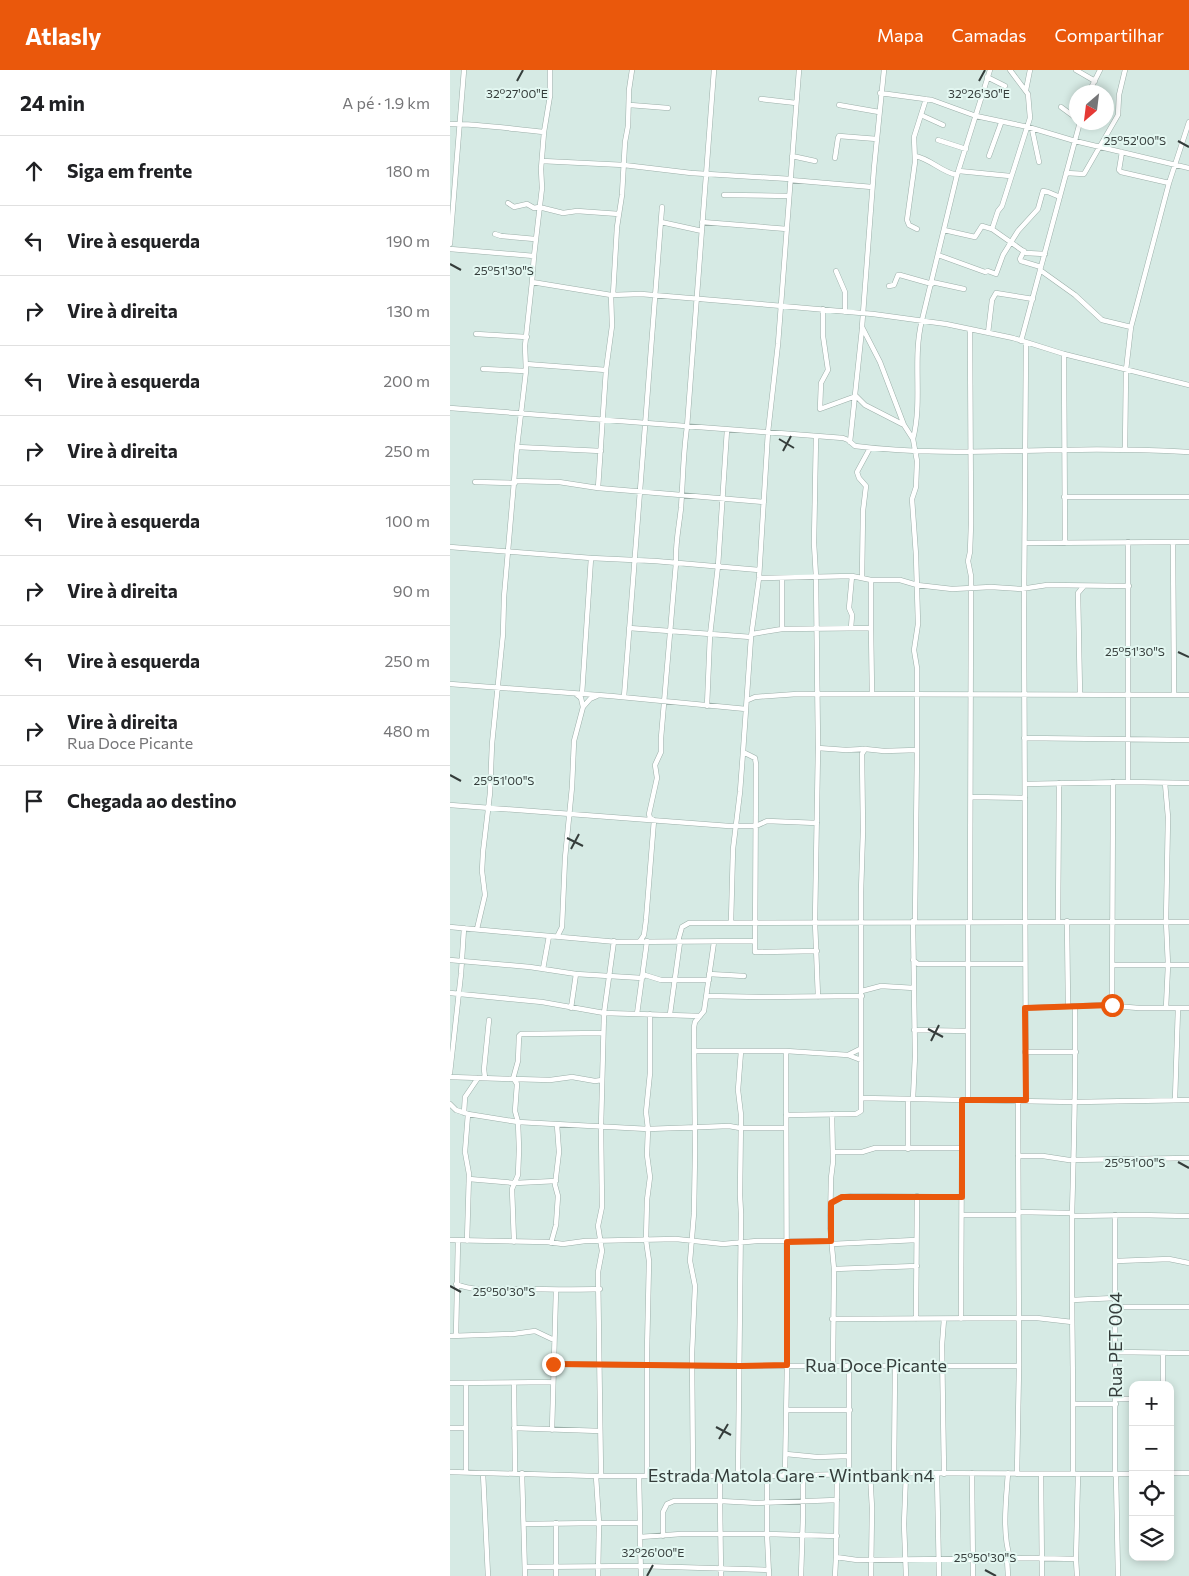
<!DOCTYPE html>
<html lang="pt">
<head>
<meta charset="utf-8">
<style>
  :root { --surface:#fff; --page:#f2f2f2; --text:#202124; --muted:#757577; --line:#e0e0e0; --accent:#ea580c }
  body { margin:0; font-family:Commissioner,sans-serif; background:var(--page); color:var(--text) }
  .controls { position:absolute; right:15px; bottom:15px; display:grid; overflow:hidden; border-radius:10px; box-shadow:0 2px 8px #0003 }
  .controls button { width:45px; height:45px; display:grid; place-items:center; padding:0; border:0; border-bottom:1px solid var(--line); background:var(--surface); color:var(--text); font:25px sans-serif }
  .compass { position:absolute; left:619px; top:15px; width:45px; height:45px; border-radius:50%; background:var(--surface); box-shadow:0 2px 8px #0003; rotate:208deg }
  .stop { position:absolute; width:15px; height:15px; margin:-11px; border:4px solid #ea580c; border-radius:50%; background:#fff }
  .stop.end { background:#ea580c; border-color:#fff; box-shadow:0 1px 5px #0008 }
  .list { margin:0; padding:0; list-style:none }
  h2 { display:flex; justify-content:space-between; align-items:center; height:65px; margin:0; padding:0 20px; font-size:21px }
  h2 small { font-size:16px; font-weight:400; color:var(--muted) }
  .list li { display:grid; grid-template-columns:32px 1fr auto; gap:15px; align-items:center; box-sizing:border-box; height:70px; padding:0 20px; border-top:1px solid var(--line) }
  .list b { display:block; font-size:19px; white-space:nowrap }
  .list p { margin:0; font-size:16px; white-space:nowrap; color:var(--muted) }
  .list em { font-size:16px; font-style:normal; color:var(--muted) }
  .icon { flex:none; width:28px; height:28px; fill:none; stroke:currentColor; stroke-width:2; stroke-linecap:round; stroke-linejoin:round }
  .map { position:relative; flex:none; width:739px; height:1506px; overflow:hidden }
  header { display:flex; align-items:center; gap:30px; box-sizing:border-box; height:70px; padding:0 25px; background:var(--accent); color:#fff }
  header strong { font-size:24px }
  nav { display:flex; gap:28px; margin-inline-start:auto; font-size:18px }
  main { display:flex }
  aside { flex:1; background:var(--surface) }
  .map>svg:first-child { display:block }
</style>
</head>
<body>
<header>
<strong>Atlasly</strong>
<nav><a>Mapa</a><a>Camadas</a><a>Compartilhar</a></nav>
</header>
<main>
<aside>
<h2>24 min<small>A pé · 1.9 km</small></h2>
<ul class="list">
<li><svg class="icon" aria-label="ahead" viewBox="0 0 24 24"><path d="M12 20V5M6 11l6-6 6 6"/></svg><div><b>Siga em frente</b></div><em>180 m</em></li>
<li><svg class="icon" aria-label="left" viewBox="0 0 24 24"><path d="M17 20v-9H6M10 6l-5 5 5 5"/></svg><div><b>Vire à esquerda</b></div><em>190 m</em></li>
<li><svg class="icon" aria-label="right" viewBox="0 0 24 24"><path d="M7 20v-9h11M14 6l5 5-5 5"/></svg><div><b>Vire à direita</b></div><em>130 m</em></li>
<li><svg class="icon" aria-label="left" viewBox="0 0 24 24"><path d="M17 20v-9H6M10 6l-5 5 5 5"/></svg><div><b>Vire à esquerda</b></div><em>200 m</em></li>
<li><svg class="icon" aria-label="right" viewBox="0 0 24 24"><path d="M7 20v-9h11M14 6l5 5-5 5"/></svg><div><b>Vire à direita</b></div><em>250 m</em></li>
<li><svg class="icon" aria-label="left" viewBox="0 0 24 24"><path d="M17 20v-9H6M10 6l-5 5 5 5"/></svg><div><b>Vire à esquerda</b></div><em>100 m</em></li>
<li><svg class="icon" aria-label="right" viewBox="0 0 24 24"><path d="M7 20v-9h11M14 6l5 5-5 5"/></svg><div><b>Vire à direita</b></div><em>90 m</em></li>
<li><svg class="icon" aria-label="left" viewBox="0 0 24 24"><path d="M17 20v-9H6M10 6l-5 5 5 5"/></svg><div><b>Vire à esquerda</b></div><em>250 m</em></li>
<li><svg class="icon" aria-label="right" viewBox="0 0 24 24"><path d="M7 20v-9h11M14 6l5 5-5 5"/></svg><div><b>Vire à direita</b><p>Rua Doce Picante</p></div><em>480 m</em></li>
<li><svg class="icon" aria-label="arrive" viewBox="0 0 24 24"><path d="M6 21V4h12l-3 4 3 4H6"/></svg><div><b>Chegada ao destino</b></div></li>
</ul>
</aside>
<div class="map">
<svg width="739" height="1506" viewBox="0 0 739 1506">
  <rect width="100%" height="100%" fill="#d6eae4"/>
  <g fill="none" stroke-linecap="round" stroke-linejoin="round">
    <g stroke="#9cafa9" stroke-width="5.5">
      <path id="minor" d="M349 0 328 274 318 362 309 508 301 567 293 682 305 688 306 694 305 882 367 881
        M434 0 424 98 412 257 430 292 454 355 463 369 467 391 466 417 462 429 466 485 468 554 464 580 467 598V680L465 851
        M626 0 645 11
        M537 7 555 16
        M576 20 580 0
        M639 22 650 0
        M430 23 482 30 526 46 578 57 625 71 739 98
        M311 29 346 33
        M180 35 218 38
        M389 35 429 42
        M611 37 626 48
        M471 45 493 55
        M0 54C31 54 62 59 94 62
        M582 59 589 92
        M488 70 516 79
        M672 82 669 100 671 102 719 113
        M342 86 365 91
        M465 86C481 89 491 102 507 105
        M539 86 551 53
        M385 88 388 68 389 66 427 69
        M92 91 174 95 241 103 340 109
        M509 101 560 106
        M616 105V103L634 104 668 45 669 25 675 0
        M340 110 422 117
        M274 125 339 126
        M58 133 64 137 77 134 84 138 89 137 113 143 127 141 169 144
        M211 152 252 161
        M252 152 337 159
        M467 159 459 155 457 150 465 92 464 67 476 29
        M542 159 576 183 595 184
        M494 160 525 167 532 156 542 159 548 141 552 136 580 48 578 24 560 0
        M45 164 51 166 85 169
        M0 174 14 0
        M0 179 84 186 92 118 91 99 94 62 100 26V0
        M574 181 570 189 571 191 591 197
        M488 185 535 202 538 201 546 204 553 185 568 161 588 139 593 121 598 122 610 127
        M84 186 82 212 161 225 191 224 310 234 423 244 496 254 563 268 614 284 739 315
        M590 200 625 225 652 250 681 257 676 300 675 380
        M386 201 395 222V242
        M482 212 514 219
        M439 216 444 215 448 205H450L482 214
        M161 225 162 256 156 300 148 418 314 432
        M163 225 167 157 172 125 175 72 178 56 179 20 182 0
        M373 239V266L378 300 371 313 370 339 406 326 415 335 454 355
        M472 250 507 105 540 0
        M681 257 719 113 739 52
        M520 259 521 454 520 482 518 491 521 506 520 852
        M538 263 542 230 546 223 583 229
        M26 264 77 267
        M571 271 630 52
        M576 273 574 542 576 1030
        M614 284 615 473
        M76 294 156 300
        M33 299 76 301
        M0 338 393 368 398 370 405 376C475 385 544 381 614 380 655 379 697 380 739 382
        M366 366 364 473 366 507 368 678 365 852 368 927
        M463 369C473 330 462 289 472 250
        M400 372 412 259
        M67 377 151 381
        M65 411 109 412 148 418
        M25 412 65 413
        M614 427H739
        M678 472V712
        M723 472 724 625
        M575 473 739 472
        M0 477 141 488 132 624
        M141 488 205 491 309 500
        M309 508 402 506 421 510H450L467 515 502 519 541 517 571 519 597 515 679 516
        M412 508 413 441 416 416 409 408 407 402 420 378
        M421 510V558
        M179 558 301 567
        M401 558 402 545 399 538 402 506
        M332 559 421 558 422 624
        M302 564 332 559V509
        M0 614 161 626 296 639
        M126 624 131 628 133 637
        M630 625 628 523 634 516
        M174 627 212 137
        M298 630 305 627 347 624 739 625
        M257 636 260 565 268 496 277 360
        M574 668 739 670
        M368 678 396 680 415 679 434 681 467 680
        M715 713 718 747 716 851 718 895 716 938
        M575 714 678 712 739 713
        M521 727 575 728
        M0 735 279 756H306L317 751 367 753
        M463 851 465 986 463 1029
        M608 851 609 713
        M617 851 618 936
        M281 852 283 779 290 722 293 682
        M518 852V1030
        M0 857 167 872 305 871
        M27 859 35 825 32 801 33 782 40 723 42 674 53 564 54 527 67 377 76 301 75 276 82 212
        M107 867 112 857 115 788 122 717 124 671 133 637 140 629 147 626
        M190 871 194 865 196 850 204 750 200 748 199 744 207 708 205 695 211 682V668L226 493C225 474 229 457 231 438 233 411 233 384 237 357L264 0
        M228 871 232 857 239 853 739 852
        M0 890 80 897 126 904 121 938
        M463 890 468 894H575
        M663 895H739
        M93 899 99 866
        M126 904 192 908 195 905 211 910H259
        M259 904 294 906
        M412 921 431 916 464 918
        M0 923 92 932 154 943 164 871
        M257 926 311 927 412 926
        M662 935 663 712
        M575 938 652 935 689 938H739
        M187 944 197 871
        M220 944 230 872
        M464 960 518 961
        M245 981H336L398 985 410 979
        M575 982H626
        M398 985 411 990
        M0 1003 11 904 14 858
        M0 1007 63 1009 68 991 69 966 71 964 153 963
        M35 1008 34 999 39 950
        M64 1009 100 1010 122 1007 145 1011 152 1010
        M411 1028 626 1032 739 1030
        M458 1029V1079
        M725 1030 728 938
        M0 1034 6 1040 18 1044 68 1052 198 1059 196 1042 200 1003V944
        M14 1043 15 1027 28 1008
        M382 1044 383 1092 381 1108 380 1156 384 1199 383 1295
        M336 1045 406 1044 411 1041V822L413 760 412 684 415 679
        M383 1082H412L425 1078H512
        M568 1086H593L619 1090 739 1088
        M19 1109 65 1113 106 1111
        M381 1133 392 1127 403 1126 512 1127
        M568 1142 622 1143
        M512 1145H568
        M622 1146 687 1145 739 1146
        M0 1170 97 1172 113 1174 135 1171 226 1169 273 1174 307 1171H381
        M17 1171 19 1104 15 1082 18 1044
        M64 1172 62 1119 68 1105 69 1079 68 1052 65 1041 67 1014 64 1009
        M101 1173 106 1155 108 1126 105 1115 109 1082 107 1055
        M382 1174 466 1170
        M666 1191 719 1189 739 1193
        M384 1199 467 1196
        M6 1214C25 1222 48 1219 68 1219 95 1219 122 1220 150 1219
        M622 1230 665 1228
        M665 1237H739
        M382 1249 587 1248 622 1252
        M466 1249 467 1126
        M511 1249 512 1030
        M0 1266 63 1264 85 1261 104 1270
        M6 1266 8 1170
        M665 1282 739 1283
        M103 1294 291 1296H569
        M0 1313 103 1312
        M16 1313V1402
        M64 1313 65 1403
        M713 1315V1283
        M665 1329H683
        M624 1334H666
        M337 1340H400
        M0 1358H15
        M64 1358 150 1361
        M102 1360 106 1220
        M336 1384 367 1387 399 1386
        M0 1402 146 1406H317L444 1403 683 1404
        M33 1403 38 1506
        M72 1403 75 1506
        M420 1403 422 1438 421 1506
        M444 1403 445 1296
        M522 1403 523 1506
        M558 1403C556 1431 552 1462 560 1488
        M720 1403H739
        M387 1404 386 1487 407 1490 582 1488 626 1489
        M399 1404V1295
        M487 1404 489 1506
        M494 1404 492 1275 494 1249
        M567 1404 569 1296 568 1030
        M591 1404 592 1506
        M623 1404C624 1318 621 1232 622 1145 624 1075 626 1006 625 936
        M335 1405 337 1295 336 981
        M665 1405V1145
        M666 1405 668 1506
        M146 1406 149 1453 148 1506
        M151 1406 148 1202 152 1181 148 1156 152 1137 151 1057 154 943 250 946
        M189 1406 190 1453
        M197 1406V1282L199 1191 196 1170 197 1130 200 1107 197 1085 198 1059 279 1056 290 1058H336
        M243 1406 242 1284 245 1216 240 1191 244 1143 245 1082 244 957 245 952 254 941 264 872
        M270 1406V1431L307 1433 387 1430
        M288 1406 291 1144 290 1125 291 1045 288 1020 291 981
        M317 1406V1464L387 1466
        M106 1453V1506
        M149 1453H190V1467L231 1464H317L319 1506
        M74 1454 148 1453
        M213 1466V1442L217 1434 224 1431H270L271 1506
        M190 1467 191 1506
        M557 1488 558 1506
        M75 1497 191 1496 319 1500
        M351 1506 353 1446V1405
        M385 1506 386 1487
        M456 1506 454 1454 456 1403
        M627 1506 626 1489 628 1404"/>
    </g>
    <use href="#minor" stroke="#fff" stroke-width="4.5"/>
  </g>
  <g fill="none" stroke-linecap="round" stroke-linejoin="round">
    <path stroke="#ea580c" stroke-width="6" d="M103 1294 291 1296 337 1295V1172L381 1171V1133L392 1127H512V1030H576L575 938 662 935"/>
  </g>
  <path fill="none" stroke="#353d3b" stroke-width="2" d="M67 11 73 0M529 11 535 0M728 71 739 77M0 194 11 200M329 369 344 378M333 381 341 366M728 582 739 587M0 705 11 711M117 768 133 776M121 779 129 764M478 959 493 967M481 971 489 955M728 1092 739 1098M0 1216 11 1222M266 1357 281 1365M269 1369 278 1354M535 1500 546 1506M197 1506 203 1495"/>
  <g text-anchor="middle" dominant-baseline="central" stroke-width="4" stroke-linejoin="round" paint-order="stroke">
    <g font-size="18" fill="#353d3b" stroke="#e3f7f1">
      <text transform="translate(665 1275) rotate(-90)">Rua PET 004</text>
      <text x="426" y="1295">Rua Doce Picante</text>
      <text x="341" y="1405">Estrada Matola Gare - Wintbank n4</text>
    </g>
  </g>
  <g font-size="12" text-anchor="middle" fill="#353d3b" stroke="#e3f7f1" stroke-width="4" stroke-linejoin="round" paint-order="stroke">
    <text x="67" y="28">32°27'00"E</text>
    <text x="529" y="28">32°26'30"E</text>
    <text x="685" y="75">25°52'00"S</text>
    <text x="54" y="205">25°51'30"S</text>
    <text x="685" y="586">25°51'30"S</text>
    <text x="54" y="715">25°51'00"S</text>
    <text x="685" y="1097">25°51'00"S</text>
    <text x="54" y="1226">25°50'30"S</text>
    <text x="203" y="1487">32°26'00"E</text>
    <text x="535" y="1492">25°50'30"S</text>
  </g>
</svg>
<div class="controls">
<button>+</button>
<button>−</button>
<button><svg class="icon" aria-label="locate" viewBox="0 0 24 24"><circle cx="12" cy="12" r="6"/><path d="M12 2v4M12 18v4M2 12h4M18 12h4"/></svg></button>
<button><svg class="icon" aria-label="layers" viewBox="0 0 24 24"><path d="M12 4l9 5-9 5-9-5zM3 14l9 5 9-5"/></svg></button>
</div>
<svg class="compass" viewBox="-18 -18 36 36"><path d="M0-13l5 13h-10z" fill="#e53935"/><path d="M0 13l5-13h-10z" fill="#757577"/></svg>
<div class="stop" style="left:662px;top:935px"></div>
<div class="stop end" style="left:103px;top:1294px"></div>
</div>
</main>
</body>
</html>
